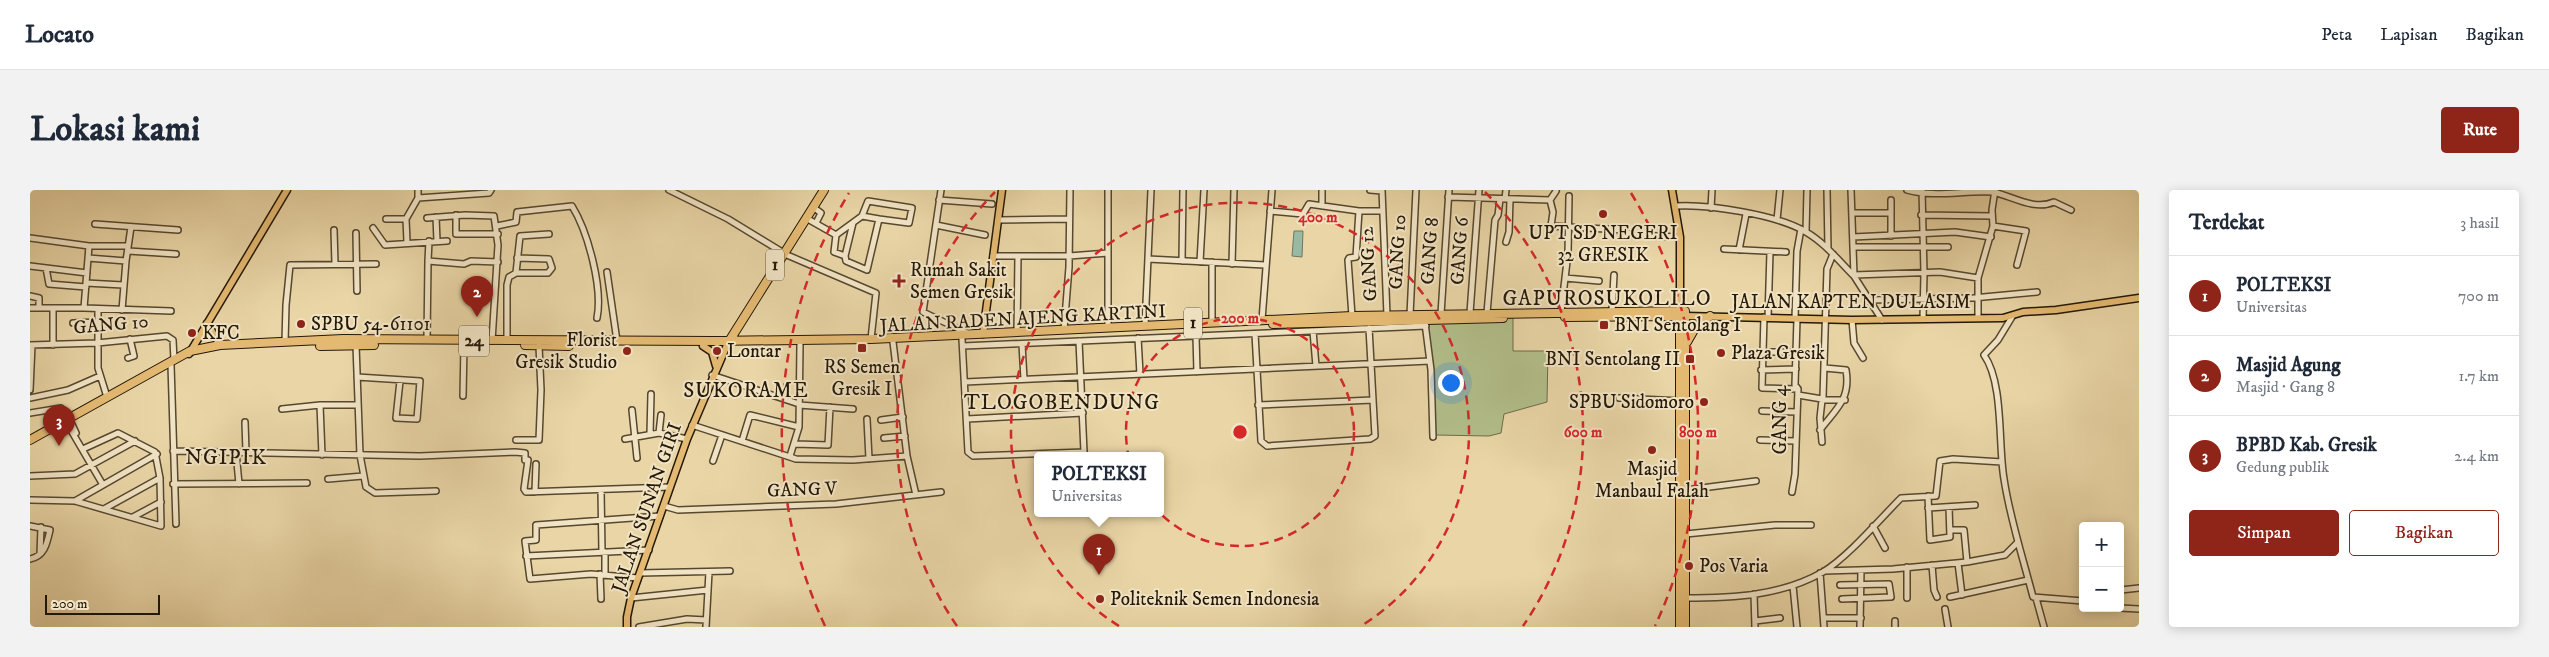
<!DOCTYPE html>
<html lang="id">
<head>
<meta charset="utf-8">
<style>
  :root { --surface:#fff; --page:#f2f2f3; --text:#1f2937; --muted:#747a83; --line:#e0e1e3; --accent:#8f2418 }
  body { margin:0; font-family:"IM FELL DW Pica",serif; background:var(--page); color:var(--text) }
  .controls { position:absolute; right:15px; bottom:15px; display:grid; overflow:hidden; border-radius:5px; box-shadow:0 2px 12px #0003 }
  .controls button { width:45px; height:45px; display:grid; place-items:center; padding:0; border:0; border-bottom:1px solid var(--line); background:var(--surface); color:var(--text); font:25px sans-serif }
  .scale { position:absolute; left:15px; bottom:12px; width:115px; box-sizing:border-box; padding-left:5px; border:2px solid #251908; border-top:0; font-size:14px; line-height:18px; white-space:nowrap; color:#251908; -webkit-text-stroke:4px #f1e4c5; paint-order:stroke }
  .you { position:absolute; left:1420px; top:192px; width:18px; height:18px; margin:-12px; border:4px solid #fff; border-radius:50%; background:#1a73e8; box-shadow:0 0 0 8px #1a73e833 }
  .badge { display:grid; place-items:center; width:32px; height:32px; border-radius:50%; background:var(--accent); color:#fff; font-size:16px; font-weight:700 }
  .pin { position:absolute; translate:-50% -41px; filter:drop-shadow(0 1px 2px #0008) }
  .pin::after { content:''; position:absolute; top:26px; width:18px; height:15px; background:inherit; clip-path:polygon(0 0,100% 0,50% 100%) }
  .popup { position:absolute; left:1004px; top:262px; width:130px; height:65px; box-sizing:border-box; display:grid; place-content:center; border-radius:5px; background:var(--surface); filter:drop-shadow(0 1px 4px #0005); font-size:16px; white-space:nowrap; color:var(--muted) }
  .popup b { font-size:19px; color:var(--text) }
  .popup::after { content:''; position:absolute; left:50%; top:100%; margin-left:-10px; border:10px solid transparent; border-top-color:var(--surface) }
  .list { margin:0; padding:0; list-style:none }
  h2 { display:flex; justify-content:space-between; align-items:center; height:65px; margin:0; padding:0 20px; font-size:21px }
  h2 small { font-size:16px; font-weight:400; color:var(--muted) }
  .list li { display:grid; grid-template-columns:32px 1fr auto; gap:15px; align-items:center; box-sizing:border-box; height:80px; padding:0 20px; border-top:1px solid var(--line) }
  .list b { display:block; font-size:19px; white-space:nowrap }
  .list p { margin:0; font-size:16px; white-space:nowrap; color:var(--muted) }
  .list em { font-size:16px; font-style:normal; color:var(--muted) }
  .actions { display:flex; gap:10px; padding:15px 20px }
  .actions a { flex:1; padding:11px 0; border:1px solid var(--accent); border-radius:5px; text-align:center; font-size:18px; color:var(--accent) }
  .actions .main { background:var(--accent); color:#fff }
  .map { position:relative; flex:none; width:2109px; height:437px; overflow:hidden; border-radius:5px }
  header { display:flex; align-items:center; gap:30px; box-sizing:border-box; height:70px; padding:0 25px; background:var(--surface); border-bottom:1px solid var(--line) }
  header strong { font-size:24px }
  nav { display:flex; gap:28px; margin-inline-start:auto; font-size:18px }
  .intro { display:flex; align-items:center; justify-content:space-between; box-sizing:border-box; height:120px; padding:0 30px }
  h1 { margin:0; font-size:35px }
  .button { padding:12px 22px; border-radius:5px; background:var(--accent); color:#fff; font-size:18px; font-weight:700 }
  main { display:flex; gap:30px; padding:0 30px }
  aside { flex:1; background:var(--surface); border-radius:5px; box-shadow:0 2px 12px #0003 }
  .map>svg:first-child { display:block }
</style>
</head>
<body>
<header>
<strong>Locato</strong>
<nav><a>Peta</a><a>Lapisan</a><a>Bagikan</a></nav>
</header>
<div class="intro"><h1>Lokasi kami</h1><a class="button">Rute</a></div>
<main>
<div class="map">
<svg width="2109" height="437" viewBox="0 0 2109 437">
  <rect width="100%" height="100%" fill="#e9d5a6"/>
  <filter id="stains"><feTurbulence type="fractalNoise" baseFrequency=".004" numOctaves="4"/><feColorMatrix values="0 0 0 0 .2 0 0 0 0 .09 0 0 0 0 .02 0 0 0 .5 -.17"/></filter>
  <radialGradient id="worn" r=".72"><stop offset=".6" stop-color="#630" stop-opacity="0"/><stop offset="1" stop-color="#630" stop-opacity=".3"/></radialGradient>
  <path fill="#b2be8a" stroke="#6c6c49" d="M1483 128V161H1518L1517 212 1474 224 1471 243 1459 246 1406 245 1397 130Z"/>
  <path fill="#99b9a2" stroke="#6b7964" d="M1264 41H1273L1272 67 1262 66Z"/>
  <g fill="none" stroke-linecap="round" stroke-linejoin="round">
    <g stroke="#564830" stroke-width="8">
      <path id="minor" d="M639 0 698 29 757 65 846 103 841 149
        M911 0 893 122 937 143
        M1340 0 1352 1
        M1352 0 1357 125
        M1797 0 1798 59
        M1821 0 1824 86 1852 130
        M1877 0C1905 8 1935 0 1963 2 1982 6 2004 21 2024 12L2041 20
        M1892 0 1894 83 1893 129
        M1526 1 1520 10 1523 22 1521 36 1594 40 1600 45 1650 47
        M1418 7 1520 10
        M388 8 459 3 461 0
        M1475 9 1476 0
        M909 10 962 14
        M1292 16V0
        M1646 16C1679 14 1748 25 1776 42 1795 53 1809 71 1824 86
        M783 17 791 23 786 33
        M1681 18 1682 0
        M1240 21 1273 24 1279 14 1329 21H1352
        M1822 23H1861V10
        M1861 23V46
        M426 25V44H468
        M1891 25 1962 26
        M832 26 849 29 837 80 816 71 815 66 804 62 806 45Z
        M832 26 838 11 882 18 879 33 849 29
        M406 27 407 51
        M397 28 435 25 464 26 468 55 462 151
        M776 28 806 45
        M356 29H376
        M968 30 1039 29
        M1747 30 1750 0
        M65 34 148 40
        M906 35 955 45
        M467 36 486 32 487 22 542 16C558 42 573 98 567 128
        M1963 36 1996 41 1987 75
        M343 38 355 55 417 51
        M304 40 305 74
        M1776 42 1777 0
        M326 43 327 101
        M1823 47 1925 42 1961 47
        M0 48 59 56 54 118 141 121
        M399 51 398 71 434 74 441 71 468 72
        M377 52 376 29 388 8V0
        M1476 52 1479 42 1480 9
        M59 56H98
        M1823 57H1918
        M1694 59 1756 62
        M1709 60 1716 24
        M98 61 146 64
        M815 66 823 33
        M963 66H1039L1078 63
        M58 68 96 71 92 120
        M1118 69 1235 75
        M96 71 101 37
        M1152 71 1153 0
        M1170 72 1174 0
        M1182 72V132
        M1202 74 1204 0
        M0 76 57 83
        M16 78 19 94 56 97
        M577 82 587 151
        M486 83H518L522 78 519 69 487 68
        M1824 85 1910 82 1948 88
        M1535 88 1569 91
        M56 93 93 95
        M0 106 9 108V118H54
        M1839 110 1943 108 2007 102
        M0 118H9
        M23 118V155
        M68 119V178L77 207
        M1582 121 1584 85
        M1531 122 1538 63 1539 6
        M1440 123 1449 0
        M1457 123 1465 30 1468 25 1470 9
        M1411 124 1419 0
        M1380 125 1386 0
        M1322 126 1318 70 1319 68 1326 67 1329 21
        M1734 127 1732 198 1768 199
        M1948 127V88L1963 36 1962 20 1965 0
        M1982 127 1968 150 1954 165C1974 193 1968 255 1974 289 1980 329 1993 368 2003 407L2053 411
        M1738 128 1740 62
        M1765 129 1767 61 1771 39
        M1232 130 1242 0
        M1822 130 1824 153 1833 168
        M43 133 68 132
        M1395 133 1401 180 1403 247
        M1115 136 1121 0
        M1078 138V0
        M1034 140 1039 77 1040 0
        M1283 141 1286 176
        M987 143 988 66
        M1225 144 1231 251 1237 256 1340 249 1345 246 1339 138
        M1166 146 1167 182
        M1108 148 1110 184
        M932 149 938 262 943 266 1054 262 1049 151
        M397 150 398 71
        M477 151V95L479 87 486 83 490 46 519 44
        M255 152 256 115 260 75 346 74
        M863 152 877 266 886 305
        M992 154 994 189
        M0 155 67 153 137 146 143 150 144 170
        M326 155 330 265 336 297 345 303 406 301
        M933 156 1396 136
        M1732 162H1767
        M98 168 104 166 100 149
        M141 175 146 334
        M1731 180 1766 179
        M682 185 769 214
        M327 187 390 191 387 229 366 228 370 191
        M935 192 1400 171
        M0 200 2 155
        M1768 205 1792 209
        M433 206 434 155
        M1793 207 1797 79 1803 64
        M0 208 38 200 70 186
        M1589 208 1651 211
        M769 215 823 219
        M1228 215 1343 210
        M252 219 290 215
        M602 220 607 268
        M1732 221 1767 222
        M0 223 31 218 41 226
        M39 228 46 243
        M837 229 839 269
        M937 229 1053 223
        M35 230 73 295
        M851 230 873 227
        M215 232 216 262
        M662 235 766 269 823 270 877 266
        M1790 240C1806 219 1821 209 1816 180L1795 178
        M629 243 631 225
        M620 244 621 204
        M854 248 875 246
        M595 249 629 243 657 249
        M486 250H509L511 200 509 156
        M1730 250 1765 251
        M712 251 720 225 769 237
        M1792 252 1790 228 1792 210H1815
        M765 254 798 255 800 217
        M143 261 390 266 485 262 495 263V270H498L494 299 496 302 640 297
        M206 262 209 294
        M292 265 290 215H328
        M760 266 769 237 770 154
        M683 271 692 245
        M0 286 45 284 105 251
        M298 289 333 286
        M143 294 277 293
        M571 300 572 362
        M1656 300 1726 291
        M505 302 506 274
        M1762 302 1765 284 1768 199 1765 195 1767 129
        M1898 306 1900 350 1920 347 1919 317
        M0 310 45 311 131 336 130 288 125 262 88 243 53 259
        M45 311 127 264
        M634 316 648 320 806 314 911 302
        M1898 318 1945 315
        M74 319 130 288
        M103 327 131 312
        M0 336 20 340C17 353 15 366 0 369
        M1843 336 1855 358
        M1920 340H1934L1937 372
        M1656 344 1745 335H1781
        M575 362V384
        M10 364 11 337
        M496 366 619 360
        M1928 373 1932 405
        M1902 375 1904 400 1907 407
        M1877 377V408
        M1794 381 1863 379 1937 372 1975 365 1988 352
        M610 383 700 381
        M1790 383 1794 437
        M570 384 571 409
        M608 388 561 384 500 389 495 351 506 350V335L630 326
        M1810 395 1859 394 1861 407 1812 409
        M1763 396 1767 437
        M2091 400 2109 398
        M1724 404 1725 437
        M1920 407 1998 390
        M601 408 678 400
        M1655 408C1703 408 1751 406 1793 382 1819 366 1849 330 1871 308L1906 306 1910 271 1923 269 1972 272
        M2006 408 2014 437
        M2090 418 2109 419
        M1915 419 1918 437
        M1794 428H1831
        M1725 431 1750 428
        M1865 431V437
        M609 437 657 429 676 430
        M676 437 679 382
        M1830 437 1831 380"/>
    </g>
    <g stroke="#251908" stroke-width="9">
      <path id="major" d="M1642 0 1650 47V121
        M1655 126 1822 130 1973 128 1993 122 2026 120 2109 108
        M177 133 190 155
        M953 144 972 0
        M673 156 682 162 686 176
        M159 164 257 0
        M597 437V427L601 408 657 249 697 155"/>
    </g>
    <g stroke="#251908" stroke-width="10">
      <path id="highway" d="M1535 127 1648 126
        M1243 134 1473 128
        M1657 152 1665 138 1680 126
        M698 153 794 0
        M495 155 539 156
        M290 156 344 155
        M0 250 160 161 190 155 313 149 684 151 841 149 1322 126 1655 121V437
        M1650 437V131"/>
    </g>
    <use href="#minor" stroke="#f1e4c5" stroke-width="5"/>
    <use href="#major" stroke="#e4ba73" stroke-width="6"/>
    <use href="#highway" stroke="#e4ba73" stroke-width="8"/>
  </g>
  <g fill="none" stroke="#d62828" stroke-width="2.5" stroke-dasharray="9 6">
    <circle cx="1210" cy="242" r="114"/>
    <path d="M1089 436A229 229 0 1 1 1331 436"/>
    <path d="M927 436A343 343 0 0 1 965 2M1455 2A343 343 0 0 1 1493 436"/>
    <path d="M795 436A458 458 0 0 1 819 3M1601 3A458 458 0 0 1 1625 436"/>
  </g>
  <g fill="#8f2418" stroke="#f1e4c5" stroke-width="2">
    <circle cx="1573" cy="24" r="5"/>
    <path d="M866.5 83.5h5v5h5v5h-5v5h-5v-5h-5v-5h5z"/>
    <circle cx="271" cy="134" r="5"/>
    <rect x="1569" y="130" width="10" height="10" rx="2.5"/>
    <circle cx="162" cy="143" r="5"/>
    <rect x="827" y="153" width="10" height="10" rx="2.5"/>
    <circle cx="597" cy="161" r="5"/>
    <circle cx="687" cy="161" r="5"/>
    <circle cx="1691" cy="163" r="5"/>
    <rect x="1655" y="164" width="10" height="10" rx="2.5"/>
    <circle cx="1674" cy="212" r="5"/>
    <circle cx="1622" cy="260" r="5"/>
    <circle cx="1659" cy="376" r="5"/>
    <circle cx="1070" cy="409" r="5"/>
  </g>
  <g text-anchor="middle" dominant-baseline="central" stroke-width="4" stroke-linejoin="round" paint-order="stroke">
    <g fill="#f1e4c5" stroke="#625641" stroke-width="1">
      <rect x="736" y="59.5" width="18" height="31" rx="4"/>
      <rect x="1154" y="117.5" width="18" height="31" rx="4"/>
      <rect x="429" y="135.5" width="30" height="31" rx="4"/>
    </g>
    <g font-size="18" font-weight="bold" fill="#251908">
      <text x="745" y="75">1</text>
      <text x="1163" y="133">1</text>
      <text x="444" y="151">24</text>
    </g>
    <g font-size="19" fill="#251908" stroke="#f1e4c5" text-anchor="start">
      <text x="1573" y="43" text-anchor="middle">UPT SD NEGERI<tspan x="1573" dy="22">32 GRESIK</tspan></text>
      <text x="880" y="80">Rumah Sakit<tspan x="880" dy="22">Semen Gresik</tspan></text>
      <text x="281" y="134">SPBU 54-61101</text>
      <text x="1584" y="135">BNI Sentolang I</text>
      <text x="172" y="143">KFC</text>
      <text x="587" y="150" text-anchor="end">Florist<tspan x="587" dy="22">Gresik Studio</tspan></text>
      <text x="697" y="161">Lontar</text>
      <text x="1701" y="163">Plaza Gresik</text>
      <text x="1650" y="169" text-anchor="end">BNI Sentolang II</text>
      <text x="832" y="177" text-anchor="middle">RS Semen<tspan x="832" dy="22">Gresik I</tspan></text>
      <text x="1664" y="212" text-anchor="end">SPBU Sidomoro</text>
      <text x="1622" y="279" text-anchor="middle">Masjid<tspan x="1622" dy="22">Manbaul Falah</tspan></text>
      <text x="1669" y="376">Pos Varia</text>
      <text x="1080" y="409">Politeknik Semen Indonesia</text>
    </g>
    <g font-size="19" fill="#251908" stroke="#f1e4c5">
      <text transform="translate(1400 61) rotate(-86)">GANG 8</text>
      <text transform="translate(1430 61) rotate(-86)">GANG 6</text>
      <text transform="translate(1368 62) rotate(-87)">GANG 10</text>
      <text transform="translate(1339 74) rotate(-93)">GANG 12</text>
      <text x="1821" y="112">JALAN KAPTEN DULASIM</text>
      <text transform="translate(993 129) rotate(-3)">JALAN RADEN AJENG KARTINI</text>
      <text transform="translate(81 135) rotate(-5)">GANG 10</text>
      <text transform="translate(1750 230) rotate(-90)">GANG 4</text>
      <text transform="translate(772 300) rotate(-2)">GANG V</text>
      <text transform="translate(617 318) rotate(-71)">JALAN SUNAN GIRI</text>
    </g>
    <g font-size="21" letter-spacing="1" fill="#251908" stroke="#f1e4c5">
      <text x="1577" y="109">GAPUROSUKOLILO</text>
      <text x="716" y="201">SUKORAME</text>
      <text x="1032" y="213">TLOGOBENDUNG</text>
      <text x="196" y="268">NGIPIK</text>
    </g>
  </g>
  <circle cx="1210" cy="242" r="8" fill="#d62828" stroke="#f1e4c5" stroke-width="2.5"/>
  <g font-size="15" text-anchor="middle" font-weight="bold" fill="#d62828" stroke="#f1e4c5" stroke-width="4" stroke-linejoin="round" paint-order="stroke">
    <text x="1288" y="32">400 m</text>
    <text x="1210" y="133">200 m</text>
    <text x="1553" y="247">600 m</text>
    <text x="1668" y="247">800 m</text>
  </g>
  <rect width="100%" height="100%" filter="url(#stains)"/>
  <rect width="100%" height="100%" fill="url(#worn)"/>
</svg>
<div class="controls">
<button>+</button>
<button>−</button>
</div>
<div class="scale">200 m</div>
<div class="you"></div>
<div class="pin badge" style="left:1069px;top:385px">1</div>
<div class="popup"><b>POLTEKSI</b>Universitas</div>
<div class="pin badge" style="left:447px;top:127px">2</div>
<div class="pin badge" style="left:29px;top:256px">3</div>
</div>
<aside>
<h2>Terdekat<small>3 hasil</small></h2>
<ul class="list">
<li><span class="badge">1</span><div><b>POLTEKSI</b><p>Universitas</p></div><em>700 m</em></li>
<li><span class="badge">2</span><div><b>Masjid Agung</b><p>Masjid · Gang 8</p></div><em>1.7 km</em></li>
<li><span class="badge">3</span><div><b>BPBD Kab. Gresik</b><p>Gedung publik</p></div><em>2.4 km</em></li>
</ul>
<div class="actions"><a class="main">Simpan</a><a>Bagikan</a></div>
</aside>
</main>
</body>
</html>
